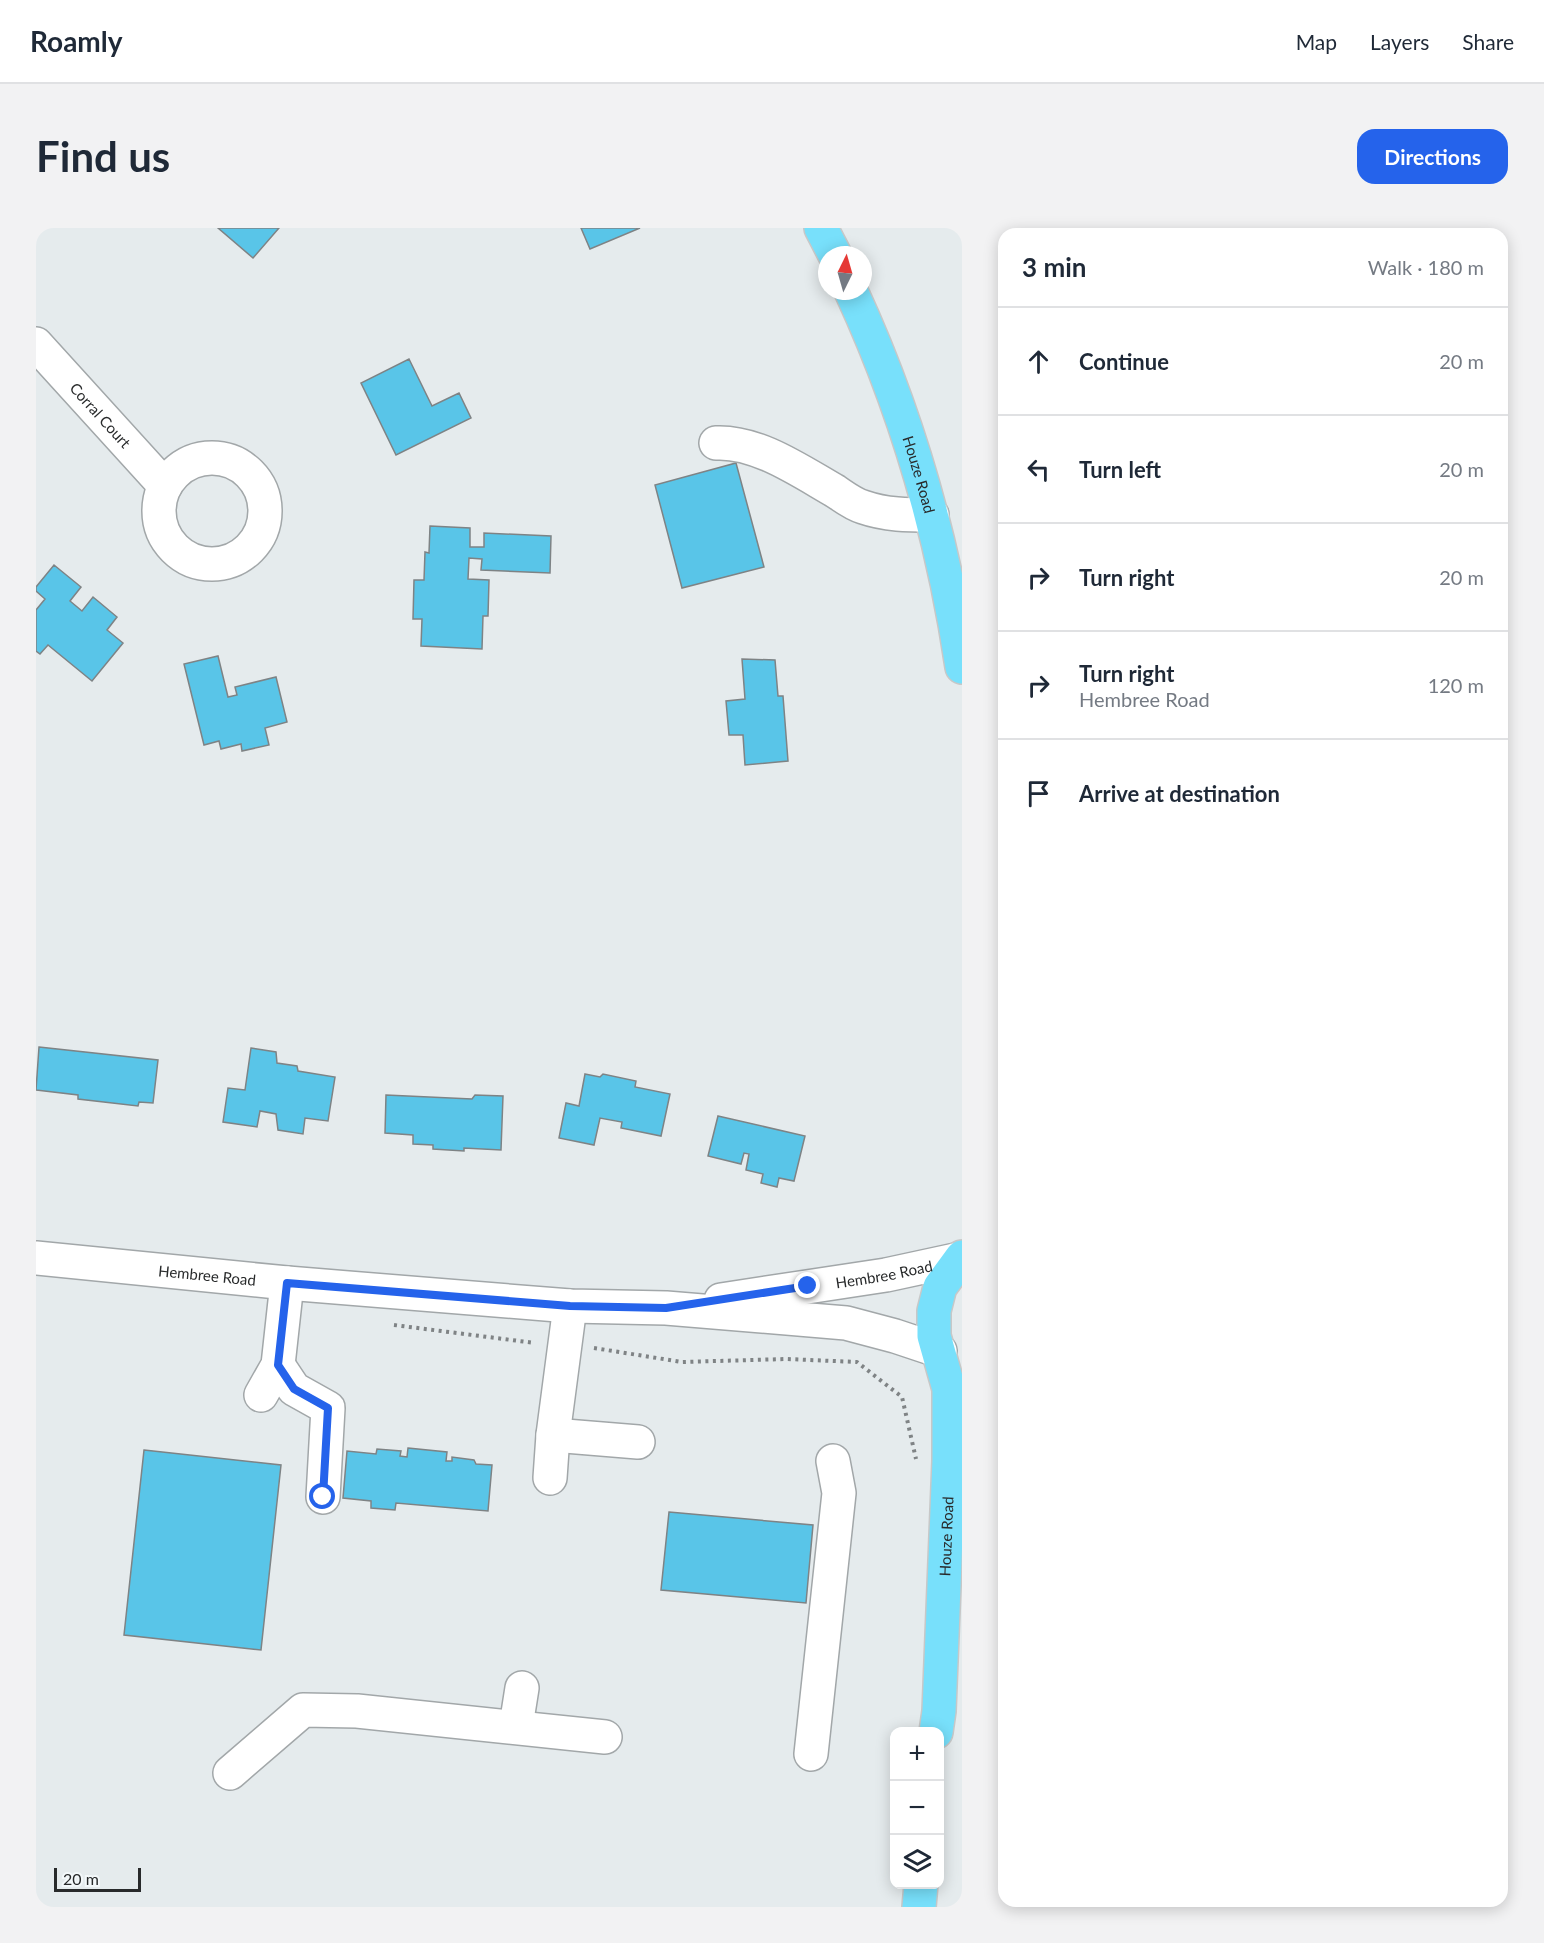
<!DOCTYPE html>
<html lang="en">
<head>
<meta charset="utf-8">
<style>
  :root { --surface:#fff; --page:#f2f2f3; --text:#1f2937; --muted:#747a83; --line:#e0e1e3; --accent:#2563eb }
  body { margin:0; font-family:Lato,sans-serif; background:var(--page); color:var(--text) }
  .controls { position:absolute; right:18px; bottom:18px; display:grid; overflow:hidden; border-radius:12px; box-shadow:0 3px 15px #0003 }
  .controls button { width:54px; height:54px; display:grid; place-items:center; padding:0; border:0; border-bottom:2px solid var(--line); background:var(--surface); color:var(--text); font:30px sans-serif }
  .compass { position:absolute; left:782px; top:18px; width:54px; height:54px; border-radius:50%; background:var(--surface); box-shadow:0 3px 15px #0003; rotate:5deg }
  .scale { position:absolute; left:18px; bottom:15px; width:87px; box-sizing:border-box; padding-left:6px; border:3px solid #282a2b; border-top:0; font-size:16px; line-height:21px; white-space:nowrap; color:#282a2b; -webkit-text-stroke:4px #f3f8fa; paint-order:stroke }
  .stop { position:absolute; width:18px; height:18px; margin:-14px; border:4px solid #2563eb; border-radius:50%; background:#fff }
  .stop.end { background:#2563eb; border-color:#fff; box-shadow:0 2px 6px #0008 }
  .list { margin:0; padding:0; list-style:none }
  h2 { display:flex; justify-content:space-between; align-items:center; height:78px; margin:0; padding:0 24px; font-size:26px }
  h2 small { font-size:20px; font-weight:400; color:var(--muted) }
  .list li { display:grid; grid-template-columns:39px 1fr auto; gap:18px; align-items:center; box-sizing:border-box; height:108px; padding:0 24px; border-top:2px solid var(--line) }
  .list b { display:block; font-size:22px; white-space:nowrap }
  .list p { margin:0; font-size:20px; white-space:nowrap; color:var(--muted) }
  .list em { font-size:20px; font-style:normal; color:var(--muted) }
  .icon { flex:none; width:33px; height:33px; fill:none; stroke:currentColor; stroke-width:2; stroke-linecap:round; stroke-linejoin:round }
  .map { position:relative; flex:none; width:926px; height:1679px; overflow:hidden; border-radius:18px }
  header { display:flex; align-items:center; gap:36px; box-sizing:border-box; height:84px; padding:0 30px; background:var(--surface); border-bottom:2px solid var(--line) }
  header strong { font-size:28px }
  nav { display:flex; gap:33px; margin-inline-start:auto; font-size:21px }
  .intro { display:flex; align-items:center; justify-content:space-between; box-sizing:border-box; height:144px; padding:0 36px }
  h1 { margin:0; font-size:42px }
  .button { padding:15px 27px; border-radius:18px; background:var(--accent); color:#fff; font-size:21px; font-weight:700 }
  main { display:flex; gap:36px; padding:0 36px }
  aside { flex:1; background:var(--surface); border-radius:18px; box-shadow:0 3px 15px #0003 }
  .map>svg:first-child { display:block }
</style>
</head>
<body>
<header>
<strong>Roamly</strong>
<nav><a>Map</a><a>Layers</a><a>Share</a></nav>
</header>
<div class="intro"><h1>Find us</h1><a class="button">Directions</a></div>
<main>
<div class="map">
<svg width="926" height="1679" viewBox="0 0 926 1679">
  <rect width="100%" height="100%" fill="#e5ebed"/>
  <path fill="#59c5e8" stroke="#7e8385" stroke-width="1.5" d="M182 0H243L217 30Z
    M545 0H604L554 21Z
    M373 131 396 178 423 165 435 190 360 227 325 155Z
    M700 235 728 339 646 360 619 257Z
    M394 298 434 300V319H448V305L515 308 514 345 445 342 446 331 433 330 432 351 453 352 452 388H447L446 421 385 418 386 391H377L378 352H388L389 324 393 325Z
    M18 337 45 359 34 373 46 383 57 369 81 389 71 402 87 415 56 453 12 417 4 426 0 423V382L9 371 0 363V359Z
    M182 428 192 469 201 467 199 459 240 449 251 494 229 500 233 517 206 523 205 516 185 521 183 513 168 517 148 436Z
    M706 431 739 432 742 468H747L752 533 709 537 707 507H693L690 473 709 471Z
    M3 819 122 832 117 875 103 874 102 878 42 871V867L0 862Z
    M215 820 240 824 241 835 261 838 262 843 299 849 292 893 269 890 267 906 242 902 240 886 224 883 221 899 187 894 192 860 209 862Z
    M549 846 564 849 567 846 600 853 599 859 634 866 625 908 585 900 586 894 564 890 558 917 523 910 530 875 543 878Z
    M350 867 436 871 439 867 467 868 465 922 428 920V923L397 921V917L377 916V907L349 905Z
    M682 888 769 908 758 953 743 950 741 959 725 955 727 946 710 942 713 926 708 925 705 936 672 928Z
    M372 1220 411 1224 410 1233H416V1229L438 1232 440 1236 456 1237 452 1283 360 1275 359 1282 335 1280V1273L307 1270 311 1223 340 1226 341 1221 365 1223 364 1228 371 1229Z
    M108 1222 245 1237 225 1422 88 1407Z
    M633 1284 777 1297 770 1375 625 1362Z"/>
  <g fill="none" stroke-linecap="round" stroke-linejoin="round">
    <g stroke="#a2a7a9" stroke-width="36">
      <g id="minor">
        <path id="s1" d="M0 116 129 258"/>
        <path d="M680 215C721 213 764 243 799 263 808 269 817 276 827 279 850 287 872 287 896 287"/>
        <circle cx="176" cy="283" r="53"/>
        <path id="s2" d="M0 1030 251 1055 534 1078 630 1080 810 1095 859 1108 904 1123"/>
        <path id="s3" d="M685 1072 850 1047 924 1031"/>
        <path d="M242 1137 258 1161 292 1180 287 1269"/>
        <path d="M225 1167 242 1137 251 1055"/>
        <path d="M517 1207 602 1214"/>
        <path d="M514 1250 517 1207 534 1078"/>
        <path d="M480 1498 486 1460"/>
        <path d="M775 1526 803 1265 797 1233"/>
        <path d="M194 1545 267 1482 321 1483 569 1509"/>
      </g>
    </g>
    <g stroke="#c7c8c8" stroke-width="36">
      <g id="major">
        <path d="M785 0 799 27"/>
        <path id="s4" d="M815 63C870 182 907 310 926 439"/>
        <path id="s5" d="M900 1504 903 1483 913 1232V1161L898 1108V1083L904 1059 926 1029"/>
        <path d="M883 1679 885 1656"/>
      </g>
    </g>
    <path stroke="#7f8385" stroke-width="4" stroke-dasharray="3 4.5" stroke-linecap="butt" d="M358 1097 499 1115
      M558 1120 646 1134 751 1131 821 1134 866 1169 880 1231"/>
    <use href="#minor" stroke="#fff" stroke-width="33"/>
    <use href="#major" stroke="#78e0fb" stroke-width="33"/>
  </g>
  <g fill="none" stroke-linecap="round" stroke-linejoin="round">
    <path stroke="#2563eb" stroke-width="8" d="M287 1269 292 1180 258 1161 242 1137 251 1055 534 1078 630 1080 772 1058"/>
  </g>
  <g text-anchor="middle" dominant-baseline="central" stroke-width="5" stroke-linejoin="round" paint-order="stroke">
    <g font-size="15" fill="#282a2b" stroke="#f3f8fa">
      <text stroke="none"><textPath href="#s1" startOffset="96">Corral Court</textPath></text>
      <text stroke="none"><textPath href="#s4" startOffset="196">Houze Road</textPath></text>
      <text stroke="none"><textPath href="#s3" startOffset="165">Hembree Road</textPath></text>
      <text stroke="none"><textPath href="#s2" startOffset="172">Hembree Road</textPath></text>
      <text stroke="none"><textPath href="#s5" startOffset="196">Houze Road</textPath></text>
    </g>
  </g>
</svg>
<div class="controls">
<button>+</button>
<button>−</button>
<button><svg class="icon" aria-label="layers" viewBox="0 0 24 24"><path d="M12 4l9 5-9 5-9-5zM3 14l9 5 9-5"/></svg></button>
</div>
<svg class="compass" viewBox="-18 -18 36 36"><path d="M0-13l5 13h-10z" fill="#e53935"/><path d="M0 13l5-13h-10z" fill="#747a83"/></svg>
<div class="scale">20 m</div>
<div class="stop" style="left:287px;top:1269px"></div>
<div class="stop end" style="left:772px;top:1058px"></div>
</div>
<aside>
<h2>3 min<small>Walk · 180 m</small></h2>
<ul class="list">
<li><svg class="icon" aria-label="ahead" viewBox="0 0 24 24"><path d="M12 20V5M6 11l6-6 6 6"/></svg><div><b>Continue</b></div><em>20 m</em></li>
<li><svg class="icon" aria-label="left" viewBox="0 0 24 24"><path d="M17 20v-9H6M10 6l-5 5 5 5"/></svg><div><b>Turn left</b></div><em>20 m</em></li>
<li><svg class="icon" aria-label="right" viewBox="0 0 24 24"><path d="M7 20v-9h11M14 6l5 5-5 5"/></svg><div><b>Turn right</b></div><em>20 m</em></li>
<li><svg class="icon" aria-label="right" viewBox="0 0 24 24"><path d="M7 20v-9h11M14 6l5 5-5 5"/></svg><div><b>Turn right</b><p>Hembree Road</p></div><em>120 m</em></li>
<li><svg class="icon" aria-label="arrive" viewBox="0 0 24 24"><path d="M6 21V4h12l-3 4 3 4H6"/></svg><div><b>Arrive at destination</b></div></li>
</ul>
</aside>
</main>
</body>
</html>
